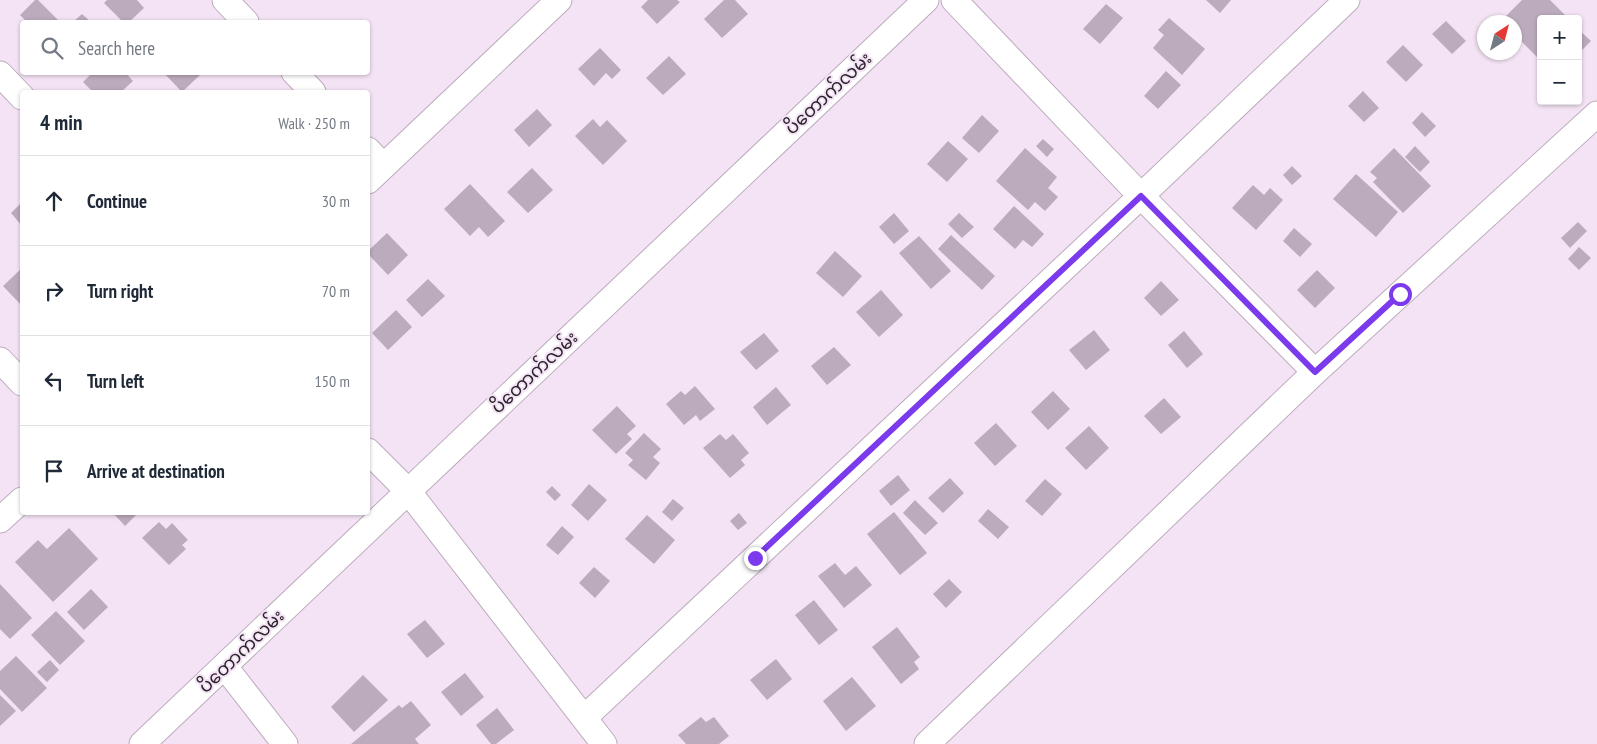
<!DOCTYPE html>
<html lang="en">
<head>
<meta charset="utf-8">
<style>
  :root { --surface:#fff; --page:#f2f2f3; --text:#1f2937; --muted:#747a83; --line:#e0e1e3 }
  body { margin:0; font-family:"PT Sans Narrow","Noto Sans Myanmar",sans-serif; background:var(--page); color:var(--text) }
  .controls { position:absolute; right:15px; top:15px; display:grid; overflow:hidden; border-radius:5px; box-shadow:0 1px 4px #0004 }
  .controls button { width:45px; height:45px; display:grid; place-items:center; padding:0; border:0; border-bottom:1px solid var(--line); background:var(--surface); color:var(--text); font:25px sans-serif }
  .compass { position:absolute; left:1477px; top:15px; width:45px; height:45px; border-radius:50%; background:var(--surface); box-shadow:0 1px 4px #0004; rotate:36deg }
  .stop { position:absolute; width:15px; height:15px; margin:-11px; border:4px solid #7c3aed; border-radius:50%; background:#fff }
  .stop.end { background:#7c3aed; border-color:#fff; box-shadow:0 1px 5px #0008 }
  .list { margin:0; padding:0; list-style:none }
  h2 { display:flex; justify-content:space-between; align-items:center; height:65px; margin:0; padding:0 20px; font-size:21px }
  h2 small { font-size:16px; font-weight:400; color:var(--muted) }
  .list li { display:grid; grid-template-columns:32px 1fr auto; gap:15px; align-items:center; box-sizing:border-box; height:90px; padding:0 20px; border-top:1px solid var(--line) }
  .list b { display:block; font-size:19px; white-space:nowrap }
  .list em { font-size:16px; font-style:normal; color:var(--muted) }
  .icon { flex:none; width:28px; height:28px; fill:none; stroke:currentColor; stroke-width:2; stroke-linecap:round; stroke-linejoin:round }
  .map { position:relative; flex:none; width:1597px; height:744px; overflow:hidden }
  .search { position:absolute; background:var(--surface); box-shadow:0 1px 4px #0004; left:20px; top:20px; width:350px; height:55px; display:flex; align-items:center; gap:12px; box-sizing:border-box; padding:0 18px; border-radius:5px; color:var(--muted); font-size:19px }
  .panel { position:absolute; background:var(--surface); box-shadow:0 1px 4px #0004; left:20px; top:90px; width:350px; height:425px; border-radius:5px }
  .map>svg:first-child { display:block }
</style>
</head>
<body>
<div class="map">
<svg width="1597" height="744" viewBox="0 0 1597 744">
  <rect width="100%" height="100%" fill="#f4e3f4"/>
  <path fill="#bcabbc" d="M35 0H38L60 22H27L20 15Z
    M107 0H137L144 8 129 22H123L104 3Z
    M648 0H677L680 2 657 24 641 7Z
    M724 0H735L748 14 722 38 704 19Z
    M1206 0H1231L1220 13Z
    M1522 0H1550L1569 19H1541V61L1514 34V22H1503L1501 21Z
    M1106 4 1123 18 1100 44 1083 29Z
    M82 14 91 22H73Z
    M1169 18 1205 49 1182 75 1153 48 1164 35 1158 30Z
    M1446 21 1466 41 1452 54 1432 34Z
    M1578 29 1591 41 1578 54Z
    M1403 45 1423 65 1406 82 1386 62Z
    M600 48 621 70 612 79 606 73 594 86 578 69Z
    M669 56 686 74 663 95 646 78Z
    M1166 71 1181 85 1158 109 1144 96Z
    M93 72H125L133 81 121 92H93L83 82Z
    M163 72H198L200 75 182 92Z
    M1363 91 1379 108 1364 122 1348 106Z
    M537 109 552 125 529 147 514 130Z
    M1422 112 1436 126 1425 137 1412 123Z
    M982 115 999 131 979 153 962 138Z
    M593 119 600 127 607 120 627 141 603 165 575 136Z
    M1043 139 1054 149 1047 157 1036 146Z
    M948 141 968 159 947 182 927 164Z
    M1415 146 1430 162 1420 172 1405 157Z
    M1025 148 1057 177 1048 188 1058 197 1045 211 1035 202 1028 210 996 181Z
    M1394 148 1431 186 1403 213 1373 182 1377 178 1370 172Z
    M1292 166 1302 176 1292 185 1283 175Z
    M532 168 553 190 528 213 507 192Z
    M1356 174 1398 212 1376 237 1333 199Z
    M470 184 505 221 488 237 479 227 470 236 444 209Z
    M1253 185 1264 195 1270 188 1283 200 1256 230 1232 208Z
    M22 202V226L11 213Z
    M1014 206 1044 234 1032 247 1023 240 1015 249 993 229Z
    M894 213 909 231 894 244 879 227Z
    M959 213 974 227 962 238 948 224Z
    M1578 222 1587 231 1570 248 1561 238Z
    M1294 228 1312 244 1300 257 1283 241Z
    M387 233 408 255 388 275 368 254V251Z
    M951 235 995 276 982 290 938 249Z
    M919 236 951 271 931 289 899 253Z
    M1579 247 1591 258 1579 270 1568 259Z
    M835 251 862 276 843 297 816 273Z
    M22 268V306L3 286Z
    M1317 270 1335 288 1315 308 1297 290Z
    M428 279 445 296 422 317 406 300Z
    M1161 281 1179 300 1161 316 1144 298Z
    M881 290 903 315 879 337 856 312Z
    M396 310 412 327 388 350 372 333Z
    M1094 330 1110 350 1086 370 1069 350Z
    M1184 331 1203 354 1187 368 1168 345Z
    M764 333 779 351 756 370 740 352Z
    M834 347 851 365 827 385 811 366Z
    M695 386 715 409 700 421 696 415 684 425 666 404 681 391 685 395Z
    M776 387 791 405 767 425 753 407Z
    M1053 391 1070 409 1048 430 1031 412Z
    M1164 398 1181 417 1161 434 1144 416Z
    M617 406 636 426 627 434 632 439 616 454 592 430Z
    M996 423 1017 446 995 466 974 443Z
    M1089 426 1109 448 1086 470 1065 448Z
    M644 433 661 449 653 457 660 463 646 480 628 465 633 460 625 453Z
    M720 434 726 440 733 434 749 453 741 460 745 465 730 478 703 448Z
    M898 475 910 490 891 506 879 491Z
    M950 478 964 493 943 513 928 498Z
    M1045 479 1062 494 1042 516 1025 501Z
    M589 484 607 500 588 521 571 505Z
    M552 486 561 495 555 501 546 492Z
    M673 499 684 508 672 521 662 512Z
    M915 500 938 523 925 535 903 513Z
    M988 509 1009 527 998 539 978 521Z
    M112 512H139L125 526Z
    M894 512 927 553 900 575 867 534Z
    M739 513 747 523 738 530 730 521Z
    M647 515 675 540 654 564 625 539Z
    M159 522 166 529 172 523 188 540 182 545 186 549 169 565 142 538Z
    M562 526 574 537 558 555 546 545Z
    M69 528 98 559 53 602 15 562 38 540 47 549Z
    M835 563 845 575 856 566 872 585 844 608 818 576Z
    M594 567 610 581 595 598 579 583Z
    M949 579 962 592 946 608 933 594Z
    M0 584 32 618 10 639 0 629Z
    M91 589 108 607 84 630 67 612Z
    M814 600 838 630 819 645 795 615Z
    M56 611 85 641 60 665 31 635Z
    M425 620 445 644 427 658 407 634Z
    M897 627 920 657 914 662 919 669 901 684 872 647Z
    M16 656 47 688 22 712 0 689V671Z
    M776 659 792 679 767 700 750 680Z
    M50 660 59 670 47 682 37 672Z
    M465 673 484 697 461 716 441 692Z
    M363 675 388 700 354 732 331 707Z
    M852 677 876 706 846 731 823 701Z
    M0 695 16 711 0 726Z
    M411 701 431 725 415 739 419 744H351L399 705 402 708Z
    M497 708 514 730 496 744H491L476 725Z
    M701 717 706 722 714 717 729 736 719 744H686L678 735Z"/>
  <g fill="none" stroke-linecap="round" stroke-linejoin="round">
    <g stroke="#bcacbd" stroke-width="27">
      <path id="minor" d="M225 0 246 22
        M954 0 1141 196 1315 372
        M294 72 313 92
        M0 74 22 97
        M368 150 383 166
        M368 181 559 0
        M0 360 22 383
        M368 451 408 491 604 744
        M0 520 22 500
        M225 667 285 744
        M584 718 1141 196 1347 0
        M142 744 926 0
        M927 744 1315 372 1597 114"/>
    </g>
    <use href="#minor" stroke="#fff" stroke-width="25"/>
  </g>
  <g fill="none" stroke-linecap="round" stroke-linejoin="round">
    <path stroke="#7c3aed" stroke-width="6" d="M755 558 1141 196 1315 372 1400 294"/>
  </g>
  <g text-anchor="middle" dominant-baseline="central" stroke-width="4" stroke-linejoin="round" paint-order="stroke">
    <g font-size="18" fill="#2a242b" stroke="#f4e3f4">
      <text transform="translate(828 93) rotate(-43)">ပိတောက်လမ်း</text>
      <text transform="translate(534 372) rotate(-43)">ပိတောက်လမ်း</text>
      <text transform="translate(241 651) rotate(-44)">ပိတောက်လမ်း</text>
    </g>
  </g>
</svg>
<div class="controls">
<button>+</button>
<button>−</button>
</div>
<svg class="compass" viewBox="-18 -18 36 36"><path d="M0-13l5 13h-10z" fill="#e53935"/><path d="M0 13l5-13h-10z" fill="#747a83"/></svg>
<div class="stop" style="left:1400px;top:294px"></div>
<div class="stop end" style="left:755px;top:558px"></div>
<div class="search"><svg class="icon" aria-label="search" viewBox="0 0 24 24"><circle cx="10" cy="10" r="6"/><path d="M15 15l6 6"/></svg>Search here</div>
<section class="panel">
<h2>4 min<small>Walk · 250 m</small></h2>
<ul class="list">
<li><svg class="icon" aria-label="ahead" viewBox="0 0 24 24"><path d="M12 20V5M6 11l6-6 6 6"/></svg><div><b>Continue</b></div><em>30 m</em></li>
<li><svg class="icon" aria-label="right" viewBox="0 0 24 24"><path d="M7 20v-9h11M14 6l5 5-5 5"/></svg><div><b>Turn right</b></div><em>70 m</em></li>
<li><svg class="icon" aria-label="left" viewBox="0 0 24 24"><path d="M17 20v-9H6M10 6l-5 5 5 5"/></svg><div><b>Turn left</b></div><em>150 m</em></li>
<li><svg class="icon" aria-label="arrive" viewBox="0 0 24 24"><path d="M6 21V4h12l-3 4 3 4H6"/></svg><div><b>Arrive at destination</b></div></li>
</ul>
</section>
</div>
</body>
</html>
